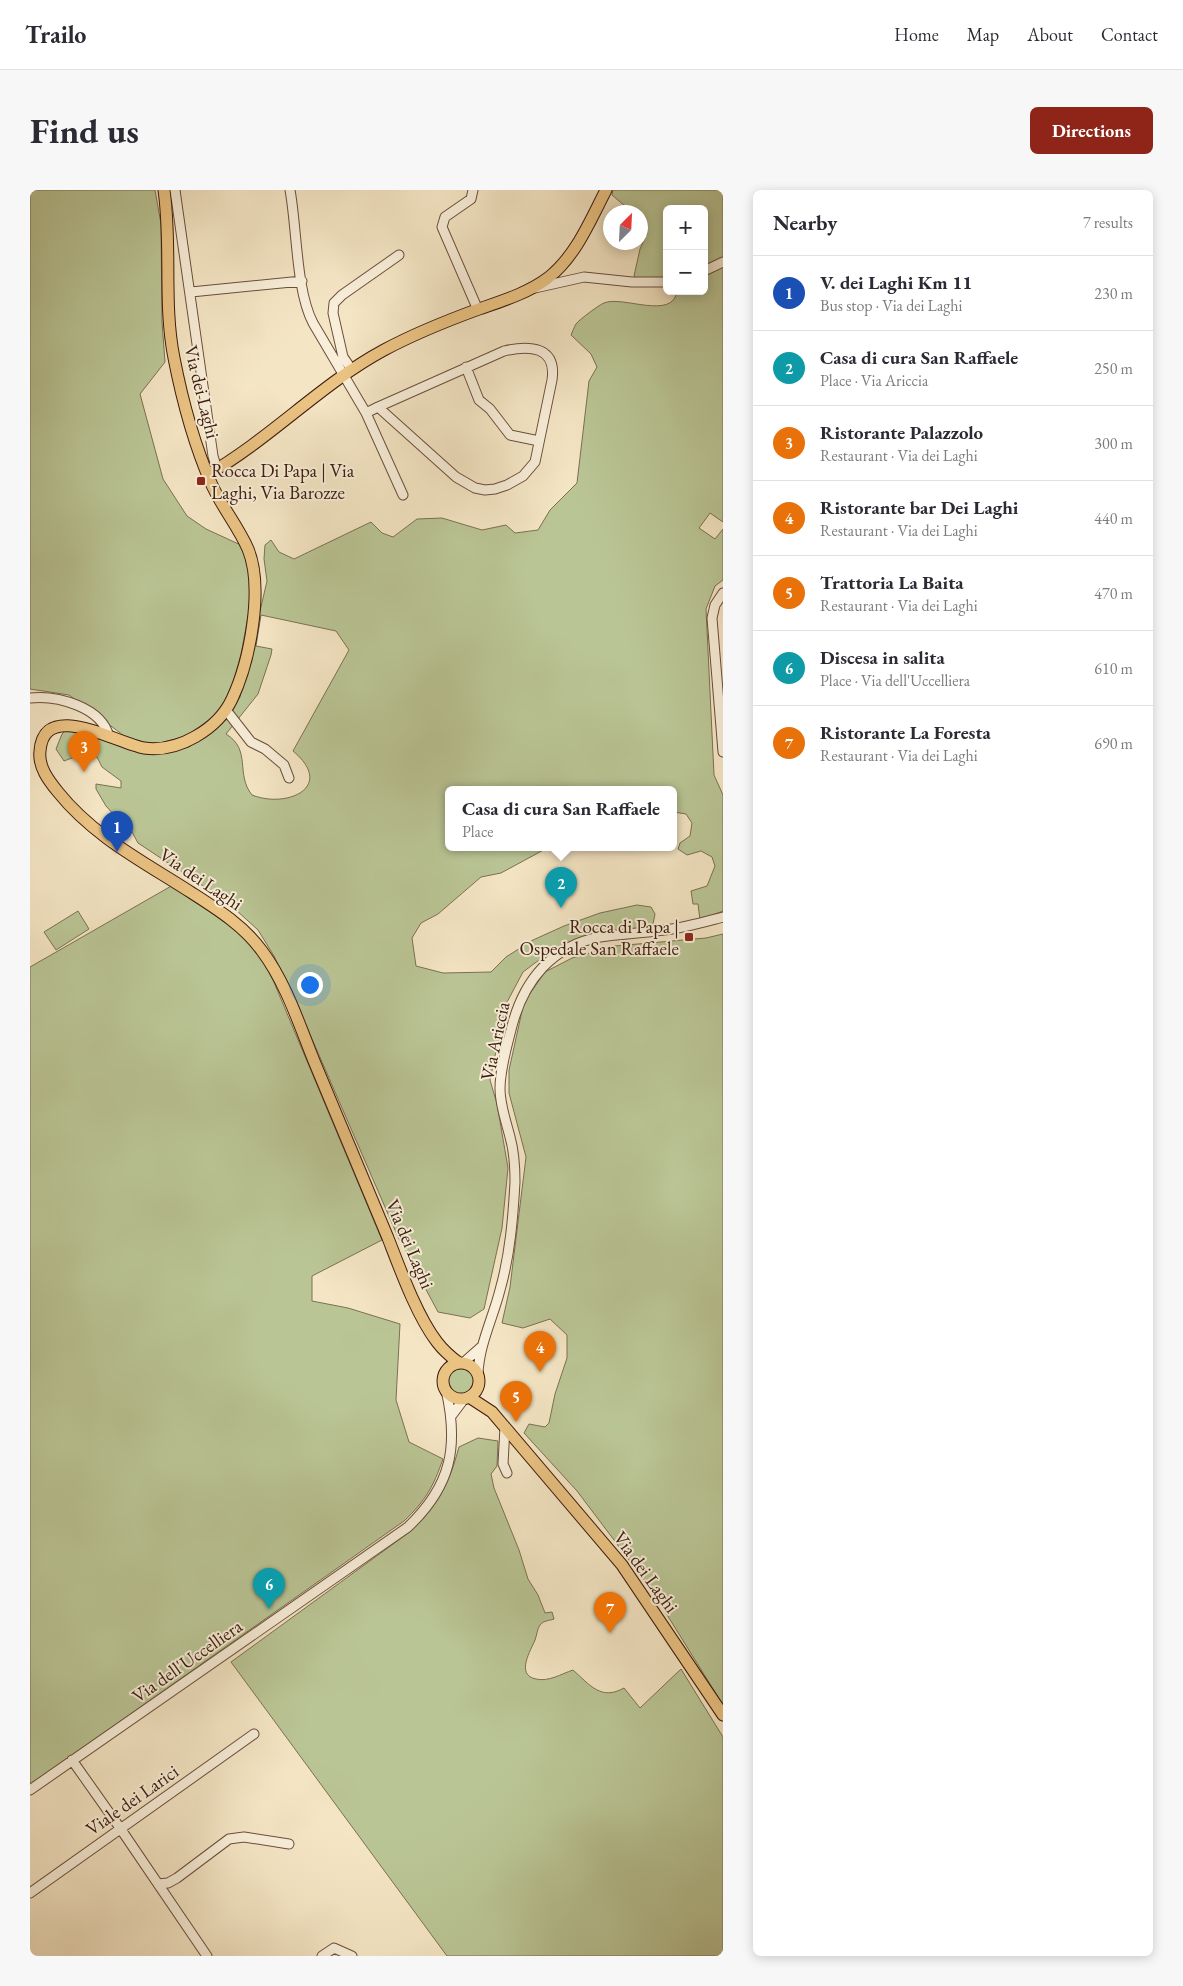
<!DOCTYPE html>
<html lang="en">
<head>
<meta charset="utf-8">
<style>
  :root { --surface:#fff; --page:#f7f7f7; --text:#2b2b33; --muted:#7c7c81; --line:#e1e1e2; --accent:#8f2418 }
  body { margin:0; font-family:"EB Garamond",serif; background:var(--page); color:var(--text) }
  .controls { position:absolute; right:15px; top:15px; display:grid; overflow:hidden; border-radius:8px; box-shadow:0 2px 12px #0003 }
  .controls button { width:45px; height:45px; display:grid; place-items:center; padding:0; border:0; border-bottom:1px solid var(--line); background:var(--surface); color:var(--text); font:25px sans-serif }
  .compass { position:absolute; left:573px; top:15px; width:45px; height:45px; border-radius:50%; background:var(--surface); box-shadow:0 2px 12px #0003; rotate:24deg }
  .you { position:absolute; left:279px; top:794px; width:18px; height:18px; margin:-12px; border:4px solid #fff; border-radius:50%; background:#1a73e8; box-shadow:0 0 0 8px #1a73e833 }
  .badge { display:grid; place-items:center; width:32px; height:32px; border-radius:50%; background:var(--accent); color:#fff; font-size:16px; font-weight:700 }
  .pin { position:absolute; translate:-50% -41px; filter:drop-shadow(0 1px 2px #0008) }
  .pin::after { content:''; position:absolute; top:26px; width:18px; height:15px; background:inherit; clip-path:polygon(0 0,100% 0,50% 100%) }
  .popup { position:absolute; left:415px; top:596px; width:232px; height:65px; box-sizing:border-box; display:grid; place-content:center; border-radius:8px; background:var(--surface); filter:drop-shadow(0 1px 4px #0005); font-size:16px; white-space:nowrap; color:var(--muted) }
  .popup b { font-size:19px; color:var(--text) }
  .popup::after { content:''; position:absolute; left:50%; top:100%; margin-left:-10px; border:10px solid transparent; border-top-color:var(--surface) }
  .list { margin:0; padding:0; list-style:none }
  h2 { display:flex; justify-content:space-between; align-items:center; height:65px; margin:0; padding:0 20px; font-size:21px }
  h2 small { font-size:16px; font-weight:400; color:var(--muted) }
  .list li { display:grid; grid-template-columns:32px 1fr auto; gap:15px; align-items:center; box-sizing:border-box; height:75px; padding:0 20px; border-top:1px solid var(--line) }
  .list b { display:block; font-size:19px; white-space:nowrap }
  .list p { margin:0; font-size:16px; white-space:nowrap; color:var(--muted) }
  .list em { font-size:16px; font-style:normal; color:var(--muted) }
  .map { position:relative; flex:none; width:693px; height:1766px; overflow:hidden; border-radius:8px }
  header { display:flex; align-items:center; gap:30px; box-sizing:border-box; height:70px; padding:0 25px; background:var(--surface); border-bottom:1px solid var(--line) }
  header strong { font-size:24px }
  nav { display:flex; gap:28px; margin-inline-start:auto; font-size:18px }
  .intro { display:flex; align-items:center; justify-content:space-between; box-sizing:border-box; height:120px; padding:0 30px }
  h1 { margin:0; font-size:35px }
  .button { padding:12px 22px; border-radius:8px; background:var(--accent); color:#fff; font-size:18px; font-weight:700 }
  main { display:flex; gap:30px; padding:0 30px }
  aside { flex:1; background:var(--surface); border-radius:8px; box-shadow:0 2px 12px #0003 }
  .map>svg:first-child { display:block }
</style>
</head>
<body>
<header>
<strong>Trailo</strong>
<nav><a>Home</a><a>Map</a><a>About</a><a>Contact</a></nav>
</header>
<div class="intro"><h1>Find us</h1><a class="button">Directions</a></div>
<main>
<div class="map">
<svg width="693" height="1766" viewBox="0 0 693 1766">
  <rect width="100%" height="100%" fill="#f4e5c4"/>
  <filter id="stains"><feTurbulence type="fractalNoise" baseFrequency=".004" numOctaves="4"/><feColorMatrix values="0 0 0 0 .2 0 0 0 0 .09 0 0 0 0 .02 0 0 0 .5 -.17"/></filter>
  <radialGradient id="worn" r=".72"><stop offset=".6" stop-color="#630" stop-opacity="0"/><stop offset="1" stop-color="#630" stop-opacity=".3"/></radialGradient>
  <path fill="#bac595" stroke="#7c7052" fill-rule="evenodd" d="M0 0H125L131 34 132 132 135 172 110 204 133 289 157 326 176 339 213 356 222 382V405L211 464 202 496 195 511 184 526 169 537 156 546 122 555 93 545 39 505 0 499Z
    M583 0H693V69L674 79V19H637V88L611 90 604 86 610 59 617 43 611 34 610 22H602L582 5Z
    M693 77V332L680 323 669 338 685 349 693 339V390L685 396 676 419 684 585 693 605V721L670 730 668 714H663L661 701 677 696 685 676 682 667 671 661 657 665 648 659 650 653 660 646 662 633 656 624 644 622V599H418V657H519L471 683 451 687 408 724 391 733 382 748 386 776 413 783 461 782 476 767 503 750 534 736 570 723 607 715 621 717 625 724 623 734 618 738 577 741 553 747 537 754 509 770 493 782 476 814 460 890 467 914 478 978 472 1038 454 1119 440 1128 408 1122 368 1047 266 812 244 766 228 740 206 720 176 698 108 653 101 640 95 637 76 616 66 599V594L91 598V591L72 577 67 567 55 563 34 571 26 559 32 544 36 540H48L134 562 159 557 197 529 210 507 237 391 234 369 235 355 241 350 249 362 264 369 341 332 352 343 363 347 387 329 412 328 452 340 476 335 485 343 508 340 520 320 547 293 559 191 567 177 561 164 541 145C543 141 544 137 546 134 550 129 569 115 574 113 592 105 643 131 647 101H674V86ZM231 425 306 441 319 460 263 561C306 597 257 619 222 605 205 584 222 560 196 544L228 504 241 465 242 459 226 456Z
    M143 695 214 745 229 764 243 790 352 1050 282 1086V1111L318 1118 370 1134 366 1210 379 1252 413 1269C403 1297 396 1310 374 1331L0 1595V777Z
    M48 721 59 739 26 760 14 742Z
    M693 744V1515L621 1399 547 1301 494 1243 499 1234 515 1237 519 1233 525 1204 537 1168V1145L520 1129 493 1138 472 1133 480 1097 496 967 479 903V880L494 812 515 782 542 768 585 756 676 748Z
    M417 1191a14 14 0 1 1 28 0a14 14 0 1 1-28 0Z
    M448 1248 468 1251 467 1276 461 1284 464 1298 489 1360 498 1389 508 1405 515 1423 522 1422 524 1429C519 1431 514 1430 510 1435 507 1439 507 1445 505 1450 501 1460 485 1485 506 1489 519 1492 531 1484 543 1480 560 1495 571 1511 594 1498L610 1518 651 1479 693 1547V1766H417L201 1472 381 1341C409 1314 419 1294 429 1257Z"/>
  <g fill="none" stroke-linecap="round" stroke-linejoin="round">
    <g stroke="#6b4e3c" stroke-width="11">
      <path id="minor" d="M145 0 183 266 187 279
        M260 0C267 38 266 101 283 133L336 223 348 217 426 287 445 298 455 300 465 299 477 295 493 286 505 272 522 190C527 156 499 155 474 161L348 217
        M443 0 441 9 415 27 412 37 448 120
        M674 81 693 72
        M505 98 554 87 602 92H637
        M161 102 272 91
        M436 177 449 210 460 219 480 245 509 251
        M322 180 313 167 303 123 304 113 312 105 369 65
        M336 223 373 305
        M693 403 685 415 682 428 693 562
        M0 508C27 505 72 517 79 547
        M196 520 221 552 235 559 254 575 259 588
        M433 1173 451 1157
        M448 1184C449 1155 463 1128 470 1100 480 1065 483 1028 485 992 485 977 484 961 480 947 476 931 470 915 470 899 470 878 477 856 482 836 494 790 522 756 570 747 591 744 613 743 634 740 654 738 674 732 693 727
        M422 1225 434 1209
        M475 1237 473 1274 477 1283
        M42 1570 90 1638 177 1766
        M0 1600 378 1337C421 1296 429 1257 416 1200
        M128 1694 138 1693 147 1688 199 1649 214 1647 259 1654
        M0 1703 224 1544
        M292 1766 304 1758 322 1766"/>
    </g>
    <g stroke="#3d1c0f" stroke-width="13">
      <path id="major" d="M134 0C142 56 133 113 144 168 152 209 164 254 181 293 191 316 208 336 218 359 234 398 220 471 202 509 188 539 148 563 114 558 88 554 14 508 10 561 8 577 19 591 28 602 64 647 114 672 162 703 187 719 214 736 232 761 256 793 269 834 284 871 309 930 333 989 358 1048 370 1079 387 1126 407 1152 413 1160 421 1167 429 1173
        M177 285C240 249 291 194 354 160 384 144 416 131 449 119 472 111 498 103 518 88 546 66 560 31 576 0
        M413 1191a18 18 0 1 1 36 0a18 18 0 1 1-36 0Z
        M439 1207 462 1222 592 1375 693 1525"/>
    </g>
    <use href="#minor" stroke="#f8eed9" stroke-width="9"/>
    <use href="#major" stroke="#eac282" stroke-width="11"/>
  </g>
  <g fill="#8f2418" stroke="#f8eed9" stroke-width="2">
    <rect x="166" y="286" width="10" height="10" rx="2.5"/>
    <rect x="654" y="742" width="10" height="10" rx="2.5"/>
  </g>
  <g text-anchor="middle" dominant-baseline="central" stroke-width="4" stroke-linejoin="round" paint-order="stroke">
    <g font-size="19" fill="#3d1c0f" stroke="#f8eed9">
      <text transform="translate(172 202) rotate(76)">Via dei Laghi</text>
      <text transform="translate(171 689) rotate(34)">Via dei Laghi</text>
      <text transform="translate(465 851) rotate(-78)">Via Ariccia</text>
      <text transform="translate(380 1054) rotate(67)">Via dei Laghi</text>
      <text transform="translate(616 1382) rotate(54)">Via dei Laghi</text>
      <text transform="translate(157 1471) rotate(-35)">Via dell'Uccelliera</text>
      <text transform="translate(102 1610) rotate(-35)">Viale dei Larici</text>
    </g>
    <g font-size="19" fill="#3d1c0f" stroke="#f8eed9" text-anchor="start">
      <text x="181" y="280">Rocca Di Papa | Via<tspan x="181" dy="22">Laghi, Via Barozze</tspan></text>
      <text x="649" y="736" text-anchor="end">Rocca di Papa |<tspan x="649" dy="22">Ospedale San Raffaele</tspan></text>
    </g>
  </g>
  <rect width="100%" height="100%" filter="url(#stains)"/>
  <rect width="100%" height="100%" fill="url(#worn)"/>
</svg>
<div class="controls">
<button>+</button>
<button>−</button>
</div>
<svg class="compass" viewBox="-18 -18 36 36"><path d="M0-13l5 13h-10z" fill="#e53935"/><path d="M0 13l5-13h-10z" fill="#7c7c81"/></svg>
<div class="you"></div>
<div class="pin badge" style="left:87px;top:662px;background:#1a4fb4">1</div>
<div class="pin badge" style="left:531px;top:718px;background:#0f9aa8">2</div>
<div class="popup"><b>Casa di cura San Raffaele</b>Place</div>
<div class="pin badge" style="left:54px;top:582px;background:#e8710a">3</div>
<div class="pin badge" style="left:510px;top:1182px;background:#e8710a">4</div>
<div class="pin badge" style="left:486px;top:1232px;background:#e8710a">5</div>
<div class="pin badge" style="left:239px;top:1419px;background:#0f9aa8">6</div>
<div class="pin badge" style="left:580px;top:1443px;background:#e8710a">7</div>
</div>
<aside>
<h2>Nearby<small>7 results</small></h2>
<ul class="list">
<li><span class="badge" style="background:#1a4fb4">1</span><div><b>V. dei Laghi Km 11</b><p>Bus stop · Via dei Laghi</p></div><em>230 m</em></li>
<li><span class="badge" style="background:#0f9aa8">2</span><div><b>Casa di cura San Raffaele</b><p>Place · Via Ariccia</p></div><em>250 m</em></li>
<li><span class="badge" style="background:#e8710a">3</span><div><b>Ristorante Palazzolo</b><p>Restaurant · Via dei Laghi</p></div><em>300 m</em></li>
<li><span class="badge" style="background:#e8710a">4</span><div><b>Ristorante bar Dei Laghi</b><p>Restaurant · Via dei Laghi</p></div><em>440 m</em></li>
<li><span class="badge" style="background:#e8710a">5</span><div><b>Trattoria La Baita</b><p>Restaurant · Via dei Laghi</p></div><em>470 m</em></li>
<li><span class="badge" style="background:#0f9aa8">6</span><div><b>Discesa in salita</b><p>Place · Via dell'Uccelliera</p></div><em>610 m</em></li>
<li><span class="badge" style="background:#e8710a">7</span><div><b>Ristorante La Foresta</b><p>Restaurant · Via dei Laghi</p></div><em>690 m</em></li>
</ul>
</aside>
</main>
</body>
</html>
